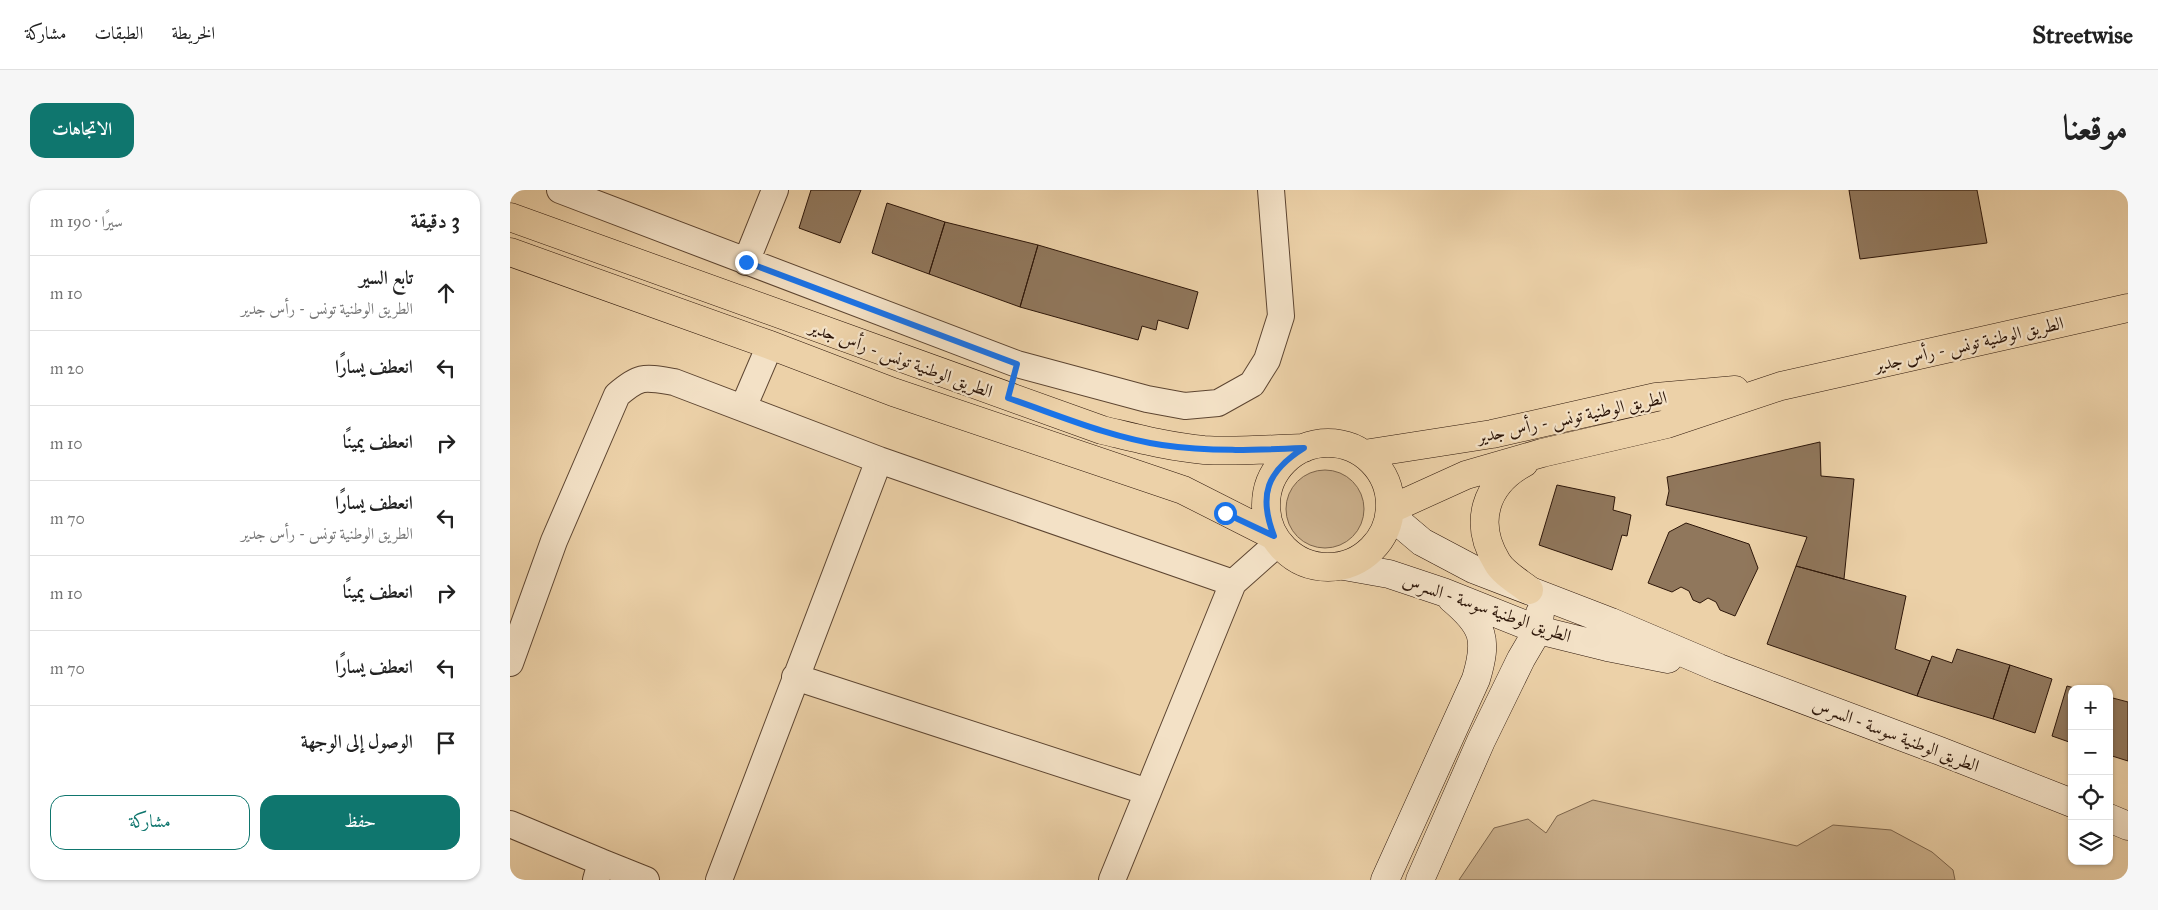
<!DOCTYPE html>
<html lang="ar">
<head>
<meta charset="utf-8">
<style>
  :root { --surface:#fff; --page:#f6f6f6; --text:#222; --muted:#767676; --line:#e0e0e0; --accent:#0f766e }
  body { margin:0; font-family:"IM FELL Great Primer",Amiri,serif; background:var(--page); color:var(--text); direction:rtl }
  .controls { position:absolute; right:15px; bottom:15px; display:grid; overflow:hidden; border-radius:10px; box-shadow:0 1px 4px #0004 }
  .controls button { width:45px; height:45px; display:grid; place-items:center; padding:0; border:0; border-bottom:1px solid var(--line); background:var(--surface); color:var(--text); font:25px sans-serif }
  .stop { position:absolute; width:15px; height:15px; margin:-11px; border:4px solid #1a73e8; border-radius:50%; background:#fff }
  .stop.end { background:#1a73e8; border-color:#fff; box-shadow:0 1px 5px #0008 }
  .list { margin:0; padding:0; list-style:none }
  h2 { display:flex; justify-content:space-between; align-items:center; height:65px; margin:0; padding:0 20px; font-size:21px }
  h2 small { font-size:16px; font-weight:400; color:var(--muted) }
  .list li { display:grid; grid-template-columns:32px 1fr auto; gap:15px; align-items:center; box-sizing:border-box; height:75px; padding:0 20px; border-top:1px solid var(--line) }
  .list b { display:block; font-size:19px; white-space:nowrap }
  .list p { margin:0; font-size:16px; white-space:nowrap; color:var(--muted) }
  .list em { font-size:16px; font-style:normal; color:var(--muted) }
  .actions { display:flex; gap:10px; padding:15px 20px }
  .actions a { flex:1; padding:11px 0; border:1px solid var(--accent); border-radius:15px; text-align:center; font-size:18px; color:var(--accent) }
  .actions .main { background:var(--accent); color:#fff }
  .icon { flex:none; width:28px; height:28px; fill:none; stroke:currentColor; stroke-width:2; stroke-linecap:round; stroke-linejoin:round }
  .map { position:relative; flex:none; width:1618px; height:690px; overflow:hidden; direction:ltr; border-radius:15px }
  header { display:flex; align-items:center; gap:30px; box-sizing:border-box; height:70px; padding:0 25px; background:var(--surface); border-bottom:1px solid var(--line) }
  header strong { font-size:24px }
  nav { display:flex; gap:28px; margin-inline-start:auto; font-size:18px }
  .intro { display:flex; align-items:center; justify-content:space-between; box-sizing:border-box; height:120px; padding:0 30px }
  h1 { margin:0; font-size:35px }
  .button { padding:12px 22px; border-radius:15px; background:var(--accent); color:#fff; font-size:18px; font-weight:700 }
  main { display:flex; gap:30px; padding:0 30px }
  aside { flex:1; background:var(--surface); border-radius:15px; box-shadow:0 1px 4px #0004 }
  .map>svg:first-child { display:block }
</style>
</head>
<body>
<header>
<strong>Streetwise</strong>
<nav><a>الخريطة</a><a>الطبقات</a><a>مشاركة</a></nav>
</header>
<div class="intro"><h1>موقعنا</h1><a class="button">الاتجاهات</a></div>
<main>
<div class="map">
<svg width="1618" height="690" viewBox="0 0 1618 690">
  <rect width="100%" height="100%" fill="#ecd1a8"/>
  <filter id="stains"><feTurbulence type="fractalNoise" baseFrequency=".004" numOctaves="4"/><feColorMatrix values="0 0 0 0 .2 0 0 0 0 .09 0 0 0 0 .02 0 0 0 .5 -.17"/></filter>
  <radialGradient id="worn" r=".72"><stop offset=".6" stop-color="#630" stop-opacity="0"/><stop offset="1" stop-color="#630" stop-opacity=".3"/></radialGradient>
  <path fill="#ccb18d" stroke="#7c644b" d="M776 319a39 39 0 1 1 78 0a39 39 0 1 1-78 0Z
    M1083 610 1287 656 1323 635 1381 640 1422 662 1443 680 1445 690H949L984 638 1018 629 1036 643 1047 626Z"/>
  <path fill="#90775c" stroke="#2d1609" d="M301 0H351L330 53 289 38Z
    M1339 0H1467L1477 53 1350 69Z
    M377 13 435 32 419 84 362 63Z
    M435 32 528 55 510 117 419 84Z
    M528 55 688 102 678 139 648 130 646 140 632 136 628 150 510 117Z
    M1310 252 1311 286 1344 289 1334 389 1286 376 1297 347 1156 315 1159 301 1157 287Z
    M1047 295 1105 307 1103 320 1121 325 1117 346 1112 345 1102 380 1029 355Z
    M1176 333 1239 354 1248 378 1225 426 1210 420 1206 412 1198 408 1190 413 1183 410 1179 401 1171 397 1162 402 1138 393 1159 342Z
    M1286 376 1396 406 1385 459 1420 471 1407 506 1257 454Z
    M1447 459 1500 475 1483 529 1407 506 1422 466 1442 473Z
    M1500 475 1542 489 1525 543 1483 529Z
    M1557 496 1568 499H1562V553L1542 546Z
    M1599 507 1618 512V571L1599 565Z"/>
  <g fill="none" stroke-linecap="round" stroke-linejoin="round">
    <g stroke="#5d4531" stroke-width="28">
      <path id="street" d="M50 0 507 174 637 209 675 216 708 213 742 194 757 170 771 126 761 0
        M236 72 265 0
        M233 218 260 155
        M0 473 44 351 107 205C130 185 134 187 164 192L369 270 723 393
        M285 487 638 602
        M0 634 91 672
        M86 690 91 672 136 690
        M209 690 369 270
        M602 690 723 393 768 353"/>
    </g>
    <g stroke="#2d1609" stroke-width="29">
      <path id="secondary" d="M880 325 912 352 963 379 1101 432 1209 478 1430 561 1562 613
        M834 376 879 384 933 402 1028 440 1097 457 1158 469
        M1599 628 1618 636
        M875 690 966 489C978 449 974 436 942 409
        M910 690 971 551 1011 469 1028 440 1030 423"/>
    </g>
    <g stroke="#2d1609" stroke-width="29">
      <path id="primary" d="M0 27 592 240C626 248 659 257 694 260 727 262 760 259 794 258
        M0 62 260 155 383 202 673 300 764 346
        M756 315a62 62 0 1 1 124 0a62 62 0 1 1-124 0Z
        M854 264 982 244 1146 207 1225 200
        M1014 273C975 294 963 333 987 372 993 383 1009 392 1019 400
        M881 319 956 285 1032 263 1157 234 1271 196 1618 118"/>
    </g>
    <use href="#street" stroke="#f3e1c6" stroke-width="26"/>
    <use href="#secondary" stroke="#f3e1c6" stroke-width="28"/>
    <use href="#primary" stroke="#ecd1a8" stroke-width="28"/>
  </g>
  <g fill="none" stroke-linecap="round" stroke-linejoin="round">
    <path stroke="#1a73e8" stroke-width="6" d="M236 72 507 174 498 208C548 225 599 247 652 255 699 262 746 260 794 258 757 281 748 305 764 346L715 323"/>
  </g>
  <g text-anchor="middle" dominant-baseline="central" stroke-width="4.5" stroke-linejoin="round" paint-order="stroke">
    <g font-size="18" fill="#2d1609" stroke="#f3e1c6">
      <text transform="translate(1459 154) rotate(-13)">الطريق الوطنية تونس - رأس جدير</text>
      <text transform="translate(391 169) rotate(20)">الطريق الوطنية تونس - رأس جدير</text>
      <text transform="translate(1062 227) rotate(-12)">الطريق الوطنية تونس - رأس جدير</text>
      <text transform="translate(977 418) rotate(19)">الطريق الوطنية سوسة - السرس</text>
      <text transform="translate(1386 545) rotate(21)">الطريق الوطنية سوسة - السرس</text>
    </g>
  </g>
  <rect width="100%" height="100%" filter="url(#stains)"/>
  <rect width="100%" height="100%" fill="url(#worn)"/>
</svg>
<div class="controls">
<button>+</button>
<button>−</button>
<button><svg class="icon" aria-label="locate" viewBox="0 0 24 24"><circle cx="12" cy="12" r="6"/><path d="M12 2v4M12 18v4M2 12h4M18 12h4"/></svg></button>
<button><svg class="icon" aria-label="layers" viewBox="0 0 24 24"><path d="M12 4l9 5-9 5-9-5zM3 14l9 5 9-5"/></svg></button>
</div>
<div class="stop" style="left:715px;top:323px"></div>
<div class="stop end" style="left:236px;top:72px"></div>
</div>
<aside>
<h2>3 دقيقة<small>سيرًا · 190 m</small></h2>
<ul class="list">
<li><svg class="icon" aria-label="ahead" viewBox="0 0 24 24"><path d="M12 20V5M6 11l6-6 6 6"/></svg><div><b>تابع السير</b><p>الطريق الوطنية تونس - رأس جدير</p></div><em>10 m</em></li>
<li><svg class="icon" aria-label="left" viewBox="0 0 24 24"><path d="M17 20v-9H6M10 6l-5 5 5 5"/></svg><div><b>انعطف يسارًا</b></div><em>20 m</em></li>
<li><svg class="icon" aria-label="right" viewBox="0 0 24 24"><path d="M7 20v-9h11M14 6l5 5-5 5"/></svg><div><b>انعطف يمينًا</b></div><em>10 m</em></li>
<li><svg class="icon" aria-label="left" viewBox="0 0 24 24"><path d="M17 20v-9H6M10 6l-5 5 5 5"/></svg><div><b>انعطف يسارًا</b><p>الطريق الوطنية تونس - رأس جدير</p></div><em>70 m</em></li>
<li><svg class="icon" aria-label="right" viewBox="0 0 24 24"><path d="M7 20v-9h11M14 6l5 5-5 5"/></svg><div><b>انعطف يمينًا</b></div><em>10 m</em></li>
<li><svg class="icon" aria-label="left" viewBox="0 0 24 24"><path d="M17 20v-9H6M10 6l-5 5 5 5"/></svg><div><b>انعطف يسارًا</b></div><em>70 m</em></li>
<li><svg class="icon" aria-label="arrive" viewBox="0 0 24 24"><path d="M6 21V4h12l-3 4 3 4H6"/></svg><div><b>الوصول إلى الوجهة</b></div></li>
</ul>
<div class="actions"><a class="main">حفظ</a><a>مشاركة</a></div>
</aside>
</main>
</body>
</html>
